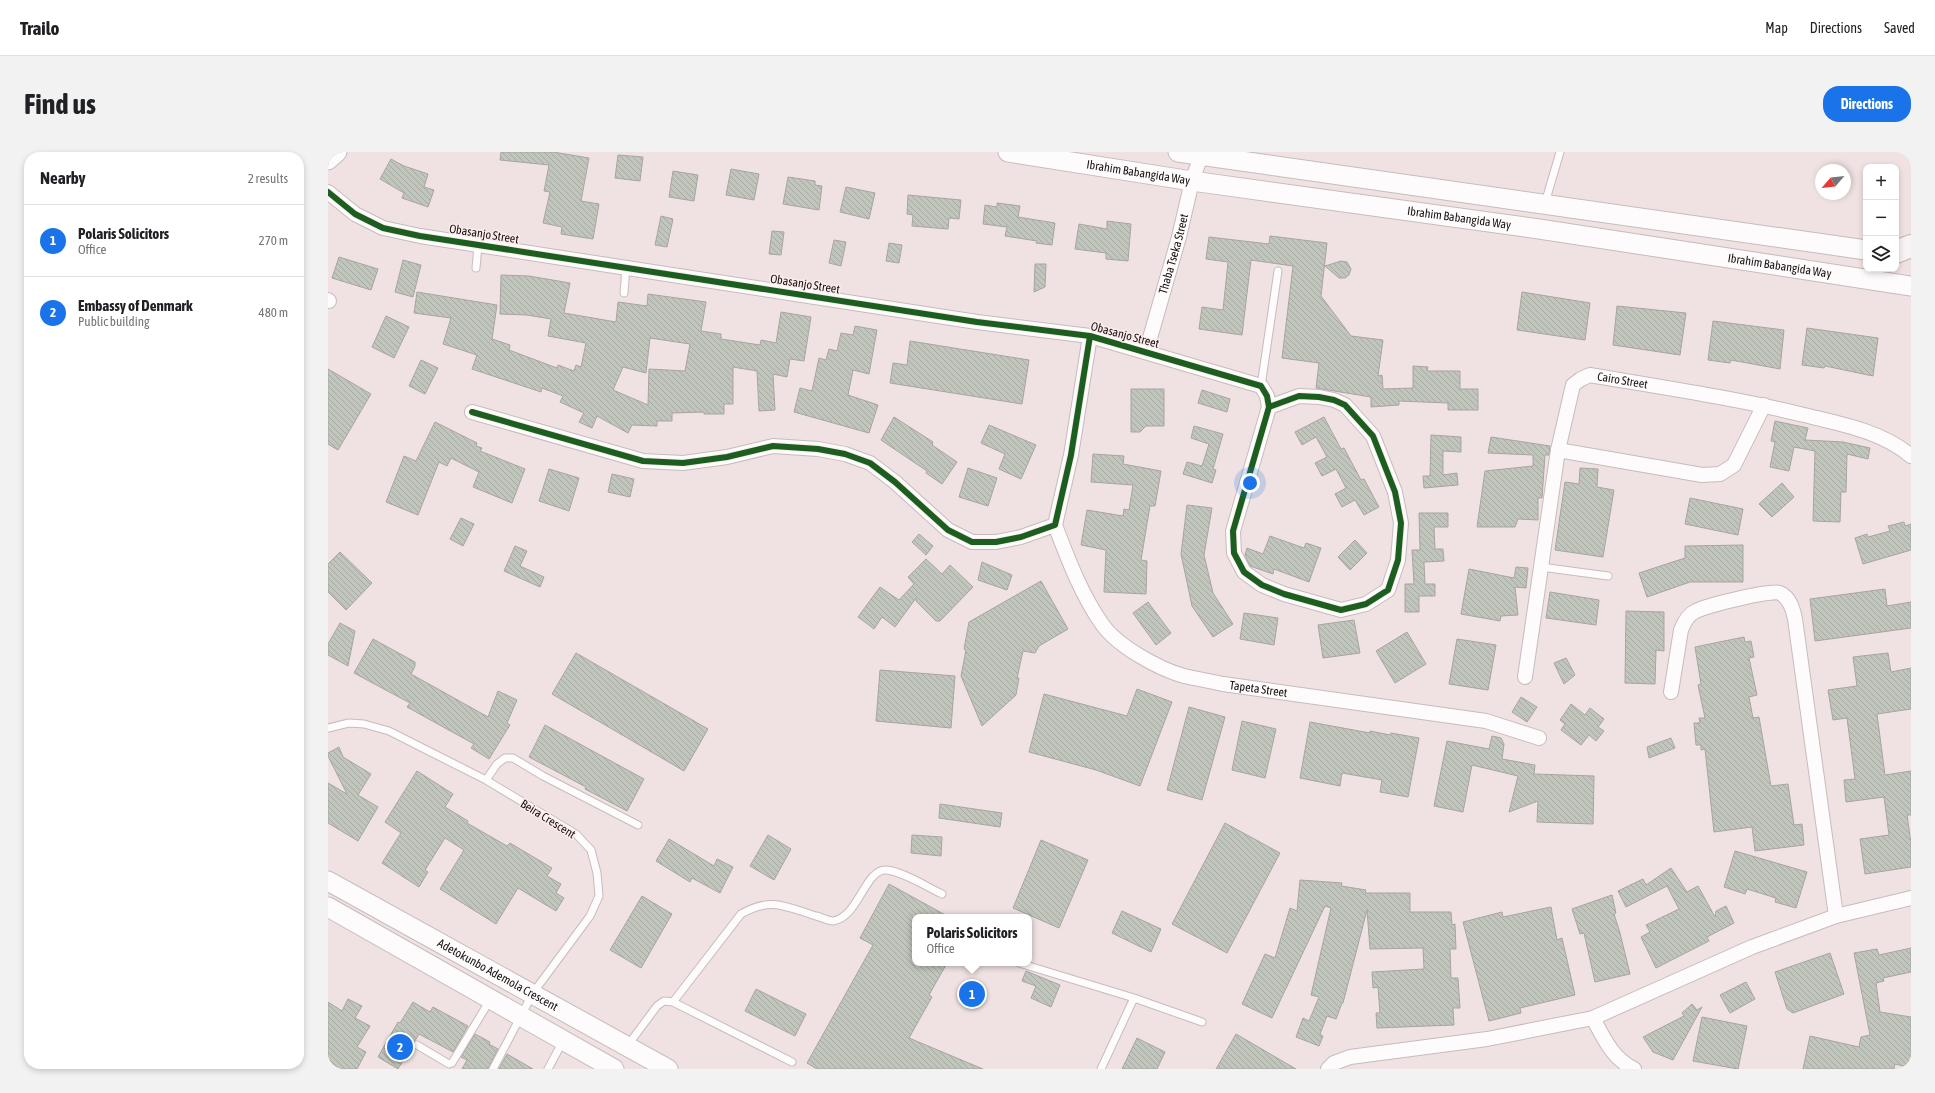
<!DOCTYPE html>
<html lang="en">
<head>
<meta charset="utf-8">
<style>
  :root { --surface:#fff; --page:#f2f2f2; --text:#202124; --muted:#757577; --line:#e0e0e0; --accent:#1a73e8 }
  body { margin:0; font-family:"Asap Condensed",sans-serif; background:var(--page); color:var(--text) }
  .controls { position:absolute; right:12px; top:12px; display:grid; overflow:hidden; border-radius:8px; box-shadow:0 2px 6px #0003 }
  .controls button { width:36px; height:36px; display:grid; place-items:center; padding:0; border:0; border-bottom:1px solid var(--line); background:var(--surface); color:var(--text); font:20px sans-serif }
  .compass { position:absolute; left:1487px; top:12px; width:36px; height:36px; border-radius:50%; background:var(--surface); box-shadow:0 2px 6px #0003; rotate:242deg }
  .you { position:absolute; left:922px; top:331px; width:14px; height:14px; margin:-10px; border:3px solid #fff; border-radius:50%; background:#1a73e8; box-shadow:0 0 0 6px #1a73e833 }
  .badge { display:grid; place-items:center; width:26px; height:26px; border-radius:50%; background:var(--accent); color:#fff; font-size:13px; font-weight:700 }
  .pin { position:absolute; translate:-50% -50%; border:2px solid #fff; box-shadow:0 1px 4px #0006 }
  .popup { position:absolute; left:584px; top:762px; width:120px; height:52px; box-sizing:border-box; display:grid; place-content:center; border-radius:8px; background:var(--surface); filter:drop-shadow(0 1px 3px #0005); font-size:13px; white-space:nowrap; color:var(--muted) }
  .popup b { font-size:15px; color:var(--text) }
  .popup::after { content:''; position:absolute; left:50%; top:100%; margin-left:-8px; border:8px solid transparent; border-top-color:var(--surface) }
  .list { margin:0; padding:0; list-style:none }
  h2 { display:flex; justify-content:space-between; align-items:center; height:52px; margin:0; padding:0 16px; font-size:17px }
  h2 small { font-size:13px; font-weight:400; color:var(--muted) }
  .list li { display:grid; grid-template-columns:26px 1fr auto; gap:12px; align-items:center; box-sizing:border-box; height:72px; padding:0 16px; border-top:1px solid var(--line) }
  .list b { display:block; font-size:15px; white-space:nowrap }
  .list p { margin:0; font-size:13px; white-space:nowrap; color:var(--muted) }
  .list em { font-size:13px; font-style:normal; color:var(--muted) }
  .icon { flex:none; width:22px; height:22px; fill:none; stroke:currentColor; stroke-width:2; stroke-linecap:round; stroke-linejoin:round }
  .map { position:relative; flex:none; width:1583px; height:917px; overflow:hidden; border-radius:16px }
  header { display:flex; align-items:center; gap:24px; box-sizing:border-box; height:56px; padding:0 20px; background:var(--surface); border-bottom:1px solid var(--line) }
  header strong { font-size:19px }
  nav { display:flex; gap:22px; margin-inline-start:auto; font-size:14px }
  .intro { display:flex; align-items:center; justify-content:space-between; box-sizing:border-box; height:96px; padding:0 24px }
  h1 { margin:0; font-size:28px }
  .button { padding:10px 18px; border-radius:16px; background:var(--accent); color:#fff; font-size:14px; font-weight:700 }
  main { display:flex; gap:24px; padding:0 24px }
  aside { flex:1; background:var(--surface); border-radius:16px; box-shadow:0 2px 6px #0003 }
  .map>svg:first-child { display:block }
</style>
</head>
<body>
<header>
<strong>Trailo</strong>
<nav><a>Map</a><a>Directions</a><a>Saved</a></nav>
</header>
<div class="intro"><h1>Find us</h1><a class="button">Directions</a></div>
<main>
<aside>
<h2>Nearby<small>2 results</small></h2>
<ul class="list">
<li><span class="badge">1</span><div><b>Polaris Solicitors</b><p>Office</p></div><em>270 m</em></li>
<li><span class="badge">2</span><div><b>Embassy of Denmark</b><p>Public building</p></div><em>480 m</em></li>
</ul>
</aside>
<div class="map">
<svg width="1583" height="917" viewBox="0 0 1583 917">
  <defs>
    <pattern id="building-back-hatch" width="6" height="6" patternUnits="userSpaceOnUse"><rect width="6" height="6" fill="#c1c6bd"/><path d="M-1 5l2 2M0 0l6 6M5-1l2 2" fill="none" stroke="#a5a9a1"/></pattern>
  </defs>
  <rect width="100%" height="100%" fill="#f0e2e3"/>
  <path fill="url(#building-back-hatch)" stroke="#a7a4a2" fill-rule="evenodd" d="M173 0H225L261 6 253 49 271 52 265 87 233 82 234 75 215 71 222 40 216 39 221 13 172 8Z
    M290 3 315 5 312 29 287 26Z
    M63 7 76 14 100 22 96 35 106 38 100 55 74 46 76 41 52 27Z
    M403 17 431 22 426 48 398 43Z
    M345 19 370 23 366 49 341 45Z
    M460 25 487 29V33L494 34 491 58 455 52Z
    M518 35 547 41 541 67 512 60Z
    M580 43 633 48 631 67 621 66 620 77 584 74 585 63 579 62Z
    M669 51 692 54 690 65 727 71 724 93 708 91 709 89 677 84 679 75 655 72 657 53 669 55Z
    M333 64 345 67 339 95 327 93Z
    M779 69 803 72 800 109 778 107V101L747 97 751 72 779 77Z
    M444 79 456 80 453 103 441 102Z
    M942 84 999 91 993 144 1023 184 1055 188 1050 224 1054 223 1055 237 1085 236V214L1100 215 1099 219H1132V237H1150V258H1120V251L1071 249V253L1043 255V245L988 236 991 211 954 206 965 114 923 108 914 183 871 177 874 155 895 158 900 110 878 107 881 85 941 92Z
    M506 88 518 90 513 114 501 111Z
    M561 91 574 93 571 111 558 109Z
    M11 105 50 117 43 138 4 126Z
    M75 108 93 113 85 145 67 140Z
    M1013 109 1019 110 1023 117 1021 123 1017 126H1011L997 114Z
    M707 112H718L717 135 706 140Z
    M173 123 201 124 242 131 236 161 288 170 290 150 319 154 320 142 378 150 373 179 393 182V187L432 193 433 188 448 191 453 160 483 165 476 209 462 207 459 225 445 222 447 258 431 259 429 219 405 215V252H396V262H376V260L344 261V269H329V274L304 273 300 281 269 264 264 276 251 270 256 261 232 250 235 244 214 236 213 240 144 217 149 203 115 192 123 166 86 161 89 140 169 153 164 187 182 193 181 198 229 216 230 213 246 219 248 213 253 215 258 191 220 184 223 167 199 163 172 162ZM322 186 362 192 357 219 321 217 320 253 285 238 295 215 318 221Z
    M1194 140 1262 151 1257 188 1189 178Z
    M1289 154 1358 161 1352 203 1285 193Z
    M58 164 81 175 66 206 44 195Z
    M1385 169 1456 178 1452 217 1403 208 1402 211 1380 208Z
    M527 174 549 178 541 222 525 218 520 243 550 253 541 281 466 260 472 236 484 239 491 206 498 208 501 197 509 199 513 181 525 183Z
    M1479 176 1550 186 1545 224 1497 214 1496 216 1474 213Z
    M582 189 701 208 694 252 562 231 565 211 579 213Z
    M93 208 110 216 97 242 81 234Z
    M0 217 43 242 10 298 0 292Z
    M803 237H836V274H818L812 280H803Z
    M874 238 902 247 899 260 870 251Z
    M566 265 605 290 604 293 629 310 614 332 598 321 599 319 553 288Z
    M996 265 1013 297 1016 296 1033 328 1036 327 1051 355 1036 363 1027 348 1014 355 1007 342 1018 336 1008 317 994 324 987 311 999 305 988 285 974 293 967 280Z
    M1447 269 1480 276 1477 288 1515 290 1542 296 1540 307 1519 302 1518 340H1513L1512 370 1485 369 1487 299 1466 295 1461 319 1442 315 1447 290 1443 289Z
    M107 270 149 291 148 294 154 296 152 299 197 317 184 351 145 335 151 320 123 306 119 314 111 310 90 363 58 350 76 304 88 309Z
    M661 273 708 293 693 327 671 317 677 302 653 291Z
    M866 274 895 282 885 317 888 318 884 331 855 322 859 310 874 314 881 292 863 286Z
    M1103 283 1133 285V300L1115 299V323L1129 321 1130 333 1096 336 1095 324H1102Z
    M1163 285 1222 294 1221 303H1217L1214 346H1210V368L1190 367 1187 375H1149L1157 319 1205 314V303L1160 301Z
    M765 302 796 304 795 312 833 319 827 354H822L813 408 819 409 818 442 776 440 778 398 753 393 759 358 795 364 796 357 801 358 805 333 763 330Z
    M640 316 669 326 660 354 631 345Z
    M1252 316 1270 317 1269 335 1286 338 1275 405 1227 398 1237 330 1251 332Z
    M221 317 251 326 241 359 211 349Z
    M284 322 306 327 302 345 280 340Z
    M1454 331 1466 345 1444 365 1431 352Z
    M1362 346 1415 357 1410 383 1357 372Z
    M859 353 884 356 876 403 885 441 905 472 885 485 864 454 853 402Z
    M1091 361H1120V375H1106L1107 397H1115L1116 409 1096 410 1097 432H1107V444H1091V460H1077V432H1086L1084 398H1092Z
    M133 366 146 372 135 394 122 387Z
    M1576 370 1577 374 1583 372V398L1535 412 1527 386 1539 382 1540 385 1562 379 1560 374Z
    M591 382 605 394 598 403 584 390Z
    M942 384 976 396 978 391 993 396 981 430 946 417 945 422 922 414 917 403 919 396 935 402Z
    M1027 388 1039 401 1022 418 1010 405Z
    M1415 393V430H1362L1319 445 1311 421 1357 406V394Z
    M187 394 199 399 192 414 216 425 212 435 176 419Z
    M12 400 44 431 18 458 0 440V412Z
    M598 407 614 422 622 413 645 435 612 469H608L588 449V446L567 475 554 465 546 477 530 465 552 435 571 448 586 432 580 425Z
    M654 410 684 423 679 438 650 428Z
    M1188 415 1200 416 1198 436 1187 435 1190 463 1173 464 1172 469 1133 462 1141 417 1186 426Z
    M713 429 740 477 711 494 707 501 695 499 689 526H691L688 543 654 574 633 524 638 498 636 497 641 470Z
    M1557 437 1559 454 1583 450V476L1487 489 1482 447Z
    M1222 440 1271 448 1268 473 1218 466Z
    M820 450 843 481 828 493 805 461Z
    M1298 459 1336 460V499L1328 498 1327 532 1297 531Z
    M916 461 950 466 946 493 912 487Z
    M1026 468 1032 501 995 506 990 473Z
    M12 471 27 479 20 514 0 503V492Z
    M1079 480 1098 512 1067 531 1048 499Z
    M1416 485 1417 490 1423 489 1426 505 1421 506 1429 543 1421 545 1425 566 1431 565 1443 634 1460 632 1466 673 1474 672 1476 693 1427 699 1424 675 1386 680 1377 597 1373 598V593H1368L1366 571H1372L1371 566H1377L1370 533 1373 532 1367 495Z
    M45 487 87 510V514L83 522 160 565 170 539 189 548 179 571 182 573 161 607 143 596 146 592 79 555 82 551 26 521Z
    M1129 487 1168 493 1160 538 1121 532Z
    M248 501 380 577 356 619 224 542Z
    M1560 501 1563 520 1583 516V557L1549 562 1557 623 1583 619V663H1579L1583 691V715L1537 722 1532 687 1561 683 1556 645 1518 650 1516 628 1527 627 1519 566 1505 568 1500 538 1529 534 1525 505Z
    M1238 506 1247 523 1236 532 1226 511Z
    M552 518 627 524 623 576 548 569Z
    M809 537 844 550 812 634 768 618 701 600 716 542 799 564Z
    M1193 545 1209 555 1199 570 1184 560Z
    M1243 552 1257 563 1262 556 1276 567 1270 575 1276 579 1268 589 1261 583 1253 593 1233 578 1237 572 1232 568Z
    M861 555 897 565 874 648 839 638Z
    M914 569 948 577 937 626 904 618Z
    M982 570 1042 581V579L1062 583 1063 581 1091 586 1080 645 1052 640 1054 628 1014 621 1012 634 972 626Z
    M217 573 316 627 299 659 257 637 258 635 201 605Z
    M1164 584 1173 586 1176 592 1174 607 1207 613 1206 622 1266 624 1265 672 1209 670 1210 649 1181 660 1190 624 1144 613 1135 660 1106 654 1119 589 1161 597Z
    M1343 586 1347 596 1321 606 1319 595Z
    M11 595 15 605 43 622 30 643 50 655 30 689 0 671V631L19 642 0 604V601Z
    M89 619 125 642 117 655 140 669 139 671 179 694 182 691 224 716 219 724 233 732 228 741 236 746 228 759 190 736 168 772 112 737 136 698 117 686 97 718 100 720 91 735 54 711 73 681 57 670Z
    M612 652 674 661 672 675 611 666Z
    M897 671 952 701 899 801 844 772Z
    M440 683 463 697 446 728 422 714Z
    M584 683 614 685 613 704 583 701Z
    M341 687 386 714 389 707 405 715 392 741 364 726 362 730 328 709Z
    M713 688 760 708 731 776 685 756Z
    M1407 699 1479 720 1468 756 1447 750 1448 746 1419 737 1417 742 1396 735Z
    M1343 716 1359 740 1370 734 1387 765 1388 759 1398 754 1406 771 1379 785 1381 789 1328 816 1313 785 1322 780 1318 773 1351 757 1339 734 1298 755 1290 739 1315 727 1318 733Z
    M972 728 1014 731 1013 734 1038 738 1037 741H1082V760H1123L1124 773 1127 772 1128 797H1122L1123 826H1130L1132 856H1125L1126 873 1049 876 1048 861H1052L1050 835 1045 836 1044 820 1096 817 1095 796 1042 797 1039 758 1015 851H1014L1008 867 999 864 992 882 995 884 991 894 968 885 975 866 981 869 991 845 983 843 1003 756 997 754 944 866 914 852 937 802 947 806 962 756 969 759Z
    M561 732 621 765H587V811H619L601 843 604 845 581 886 655 917H489L479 911 545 793 532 786Z
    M1284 743 1288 761 1286 762 1292 781 1302 822 1267 830 1256 781 1252 782 1244 757Z
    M314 744 344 762 313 816 282 798Z
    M1223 755 1229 788 1234 786 1247 843 1192 856 1193 861 1161 869 1135 770 1174 760 1175 765Z
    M794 759 833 777 823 800 784 781Z
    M1583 796V820L1555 826 1556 829 1548 831 1552 860 1583 865V916L1567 912 1566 917H1475L1482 884 1531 895 1533 885 1542 883 1526 801 1549 797 1551 803Z
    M1502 801 1516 842 1465 861 1459 857 1447 820Z
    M698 819 732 833 723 855 703 846 708 834 694 829Z
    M1418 830 1427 847 1402 861 1392 843Z
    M428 837 478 862 467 884 417 859Z
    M20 847 34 854 27 866 42 874 29 895 38 900 29 917H0V850L14 859Z
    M85 850 102 860 105 855 140 874 125 900 91 882 70 917 50 905 70 870 72 871Z
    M1364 852 1369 858 1374 855 1345 908 1325 900 1315 885 1356 864 1354 861Z
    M1374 865 1419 874 1410 917 1365 909Z
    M147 882 162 890 161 892 170 897 160 917H134L139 908 133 905Z
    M908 882 968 917H888Z
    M809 886 837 900 829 917H794Z
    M179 902 205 917H171Z"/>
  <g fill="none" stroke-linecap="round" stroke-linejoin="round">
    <g stroke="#c6bcbc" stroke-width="9">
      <path id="lane" d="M1217 51 1232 0
        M148 116 150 93
        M296 141 298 115
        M933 234 950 119
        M1213 415 1280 424
        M0 576 21 571 36 572 61 579 158 628 248 682 263 698 269 721 271 744 262 764 205 841 165 917
        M158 628 169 612 177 606H185L215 624 310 673
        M691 811 806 846 773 917
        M806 846 874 870
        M345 850 413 762C443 745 456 754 488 764 493 765 500 769 505 769 530 766 537 717 558 718 574 719 599 735 614 742
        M89 893 121 912 124 911 162 848
        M300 893 329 854 336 849 345 850 464 910
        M220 917 235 889"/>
    </g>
    <g stroke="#c6bcbc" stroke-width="16">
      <g id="street">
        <path d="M0 40 27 62 55 76 92 84 649 170 762 184 933 234 939 244 941 255 905 379 906 401 916 420 934 433 956 442 1013 458 1038 452 1060 438 1070 408 1073 371 1067 340 1045 284 1017 253 1006 248 991 245 971 244 941 255"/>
        <path d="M0 148 1 149"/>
        <path id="s1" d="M818 200 851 85 864 29 873 4"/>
        <path d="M144 260 315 309 355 311 399 305 445 294 490 297 517 302 542 311 567 330 620 378 644 390H668L693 385 727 373 743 303 762 184"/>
        <path d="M1230 298 1374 323 1392 322 1406 313 1436 253"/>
        <path id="s2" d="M727 373C740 407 753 442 774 472 789 494 831 517 856 524 869 527 882 529 895 532L1158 569 1211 586"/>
        <path id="s3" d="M1197 525 1230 298 1245 233 1253 227 1262 223C1333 235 1406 246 1476 263 1513 272 1553 279 1583 304"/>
        <path d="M1343 540 1353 478C1356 470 1361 462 1368 459 1378 454 1444 437 1452 441 1462 446 1465 457 1467 467L1508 764"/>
        <path d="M1265 866C1276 887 1285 907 1306 917"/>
        <path d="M1000 917 1006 911 1022 905 1159 887 1265 866 1424 795 1508 764 1583 746"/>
      </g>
    </g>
    <g stroke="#c6bcbc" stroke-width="21">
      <g id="secondary">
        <path id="s4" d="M680 0 864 29 1211 77 1583 134"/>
        <path d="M850 0 1538 98"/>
        <path d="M0 8 9 0"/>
        <path id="s5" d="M0 729 340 917"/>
        <path d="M0 755 286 917"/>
      </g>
    </g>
    <g stroke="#c4b5b6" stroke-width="24">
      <path id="primary" d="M1568 100 1583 94"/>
    </g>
    <use href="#lane" stroke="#fdfbfb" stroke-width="7"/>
    <use href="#street" stroke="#fdfbfb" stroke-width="14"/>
    <use href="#secondary" stroke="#fdfbfb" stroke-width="19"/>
    <use href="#primary" stroke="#f8f2f2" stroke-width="22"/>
    <g stroke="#fceced" stroke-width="8">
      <path id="cycleway" d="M0 40 27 62 55 76 92 84 649 170 762 184 933 234 939 244 941 255 905 379 906 401 916 420 934 433 956 442 1013 458 1038 452 1060 438 1070 408 1073 371 1067 340 1045 284 1017 253 1006 248 991 245 971 244 941 255
        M144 260 315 309 355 311 399 305 445 294 490 297 517 302 542 311 567 330 620 378 644 390H668L693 385 727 373 743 303 762 184"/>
    </g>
    <use href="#cycleway" stroke="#1b5e20" stroke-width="6"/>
  </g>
  <g text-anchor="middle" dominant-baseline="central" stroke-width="3" stroke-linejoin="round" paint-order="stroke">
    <g font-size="12" fill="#191011" stroke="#fceced">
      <text stroke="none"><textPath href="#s4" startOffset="132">Ibrahim Babangida Way</textPath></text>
      <text stroke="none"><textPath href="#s4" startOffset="456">Ibrahim Babangida Way</textPath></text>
      <text transform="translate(156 82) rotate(9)">Obasanjo Street</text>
      <text stroke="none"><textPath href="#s1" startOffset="102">Thaba Tseka Street</textPath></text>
      <text stroke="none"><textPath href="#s4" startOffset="780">Ibrahim Babangida Way</textPath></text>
      <text transform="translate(477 132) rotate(9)">Obasanjo Street</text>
      <text transform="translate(797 183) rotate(15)">Obasanjo Street</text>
      <text stroke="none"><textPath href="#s3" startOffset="349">Cairo Street</textPath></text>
      <text stroke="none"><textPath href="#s2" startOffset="284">Tapeta Street</textPath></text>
      <text transform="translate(220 667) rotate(32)">Beira Crescent</text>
      <text stroke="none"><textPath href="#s5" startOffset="194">Adetokunbo Ademola Crescent</textPath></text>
    </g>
  </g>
</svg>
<div class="controls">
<button>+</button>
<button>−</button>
<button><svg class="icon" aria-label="layers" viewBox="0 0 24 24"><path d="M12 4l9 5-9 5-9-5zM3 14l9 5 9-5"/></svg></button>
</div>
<svg class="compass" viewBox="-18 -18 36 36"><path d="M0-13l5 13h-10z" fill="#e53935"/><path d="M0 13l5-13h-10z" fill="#757577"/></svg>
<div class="you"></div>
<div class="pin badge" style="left:644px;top:842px">1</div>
<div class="popup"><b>Polaris Solicitors</b>Office</div>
<div class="pin badge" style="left:72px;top:895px">2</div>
</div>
</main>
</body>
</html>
